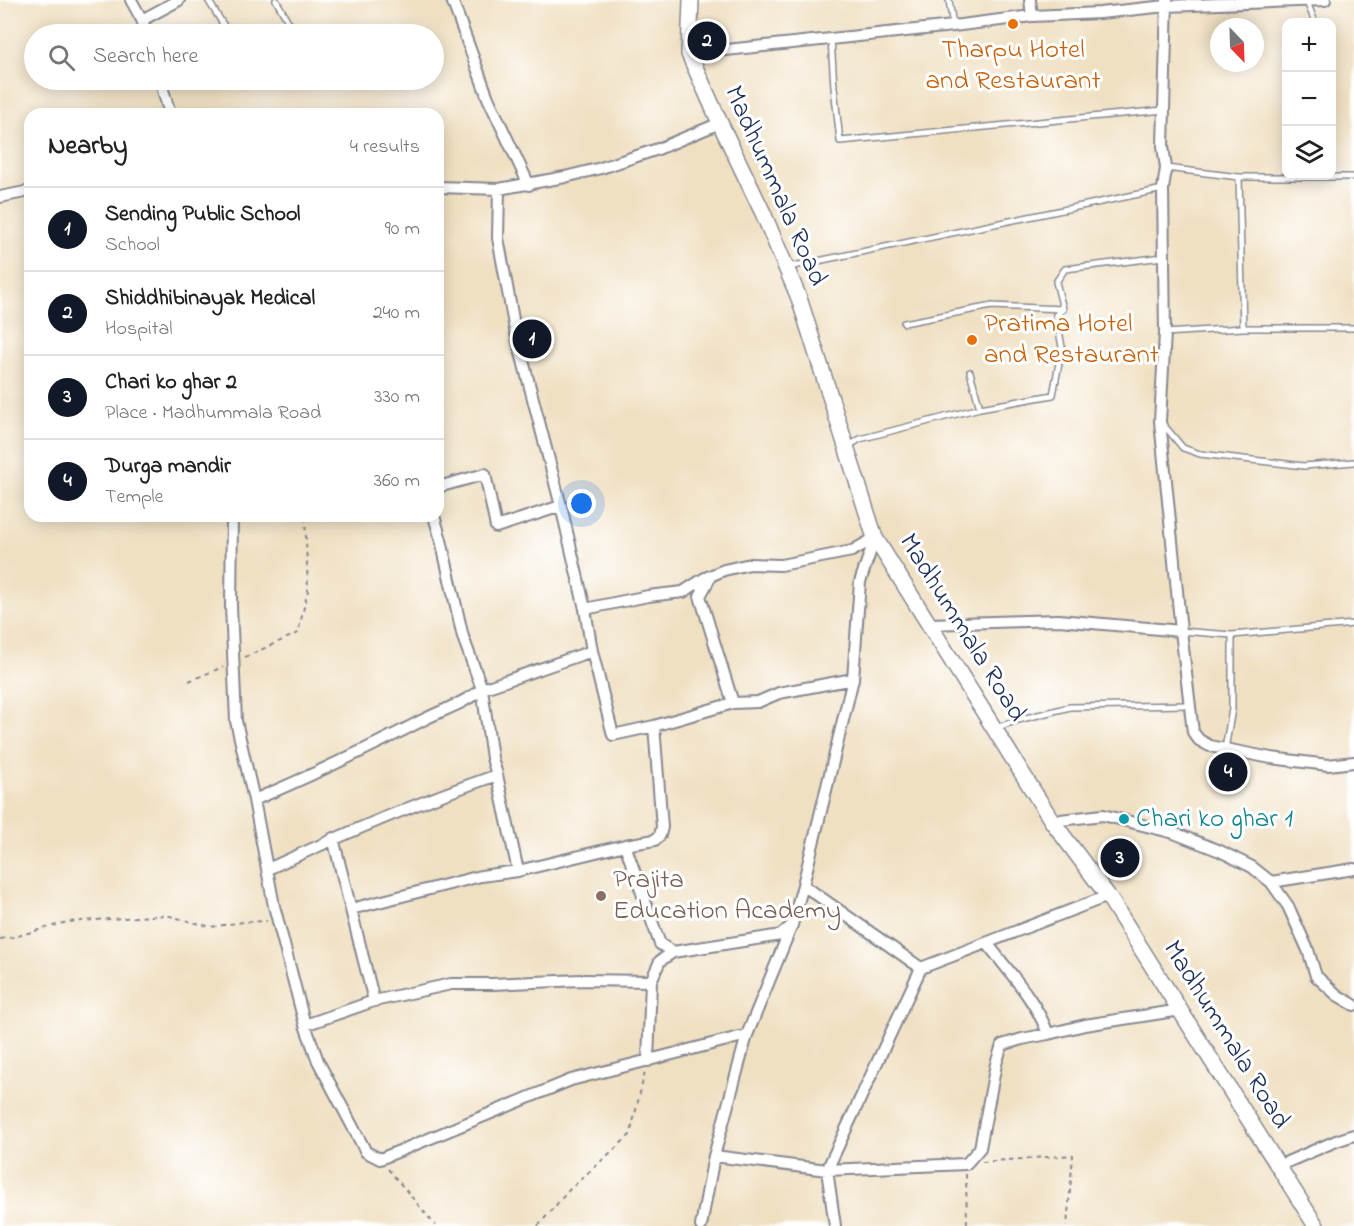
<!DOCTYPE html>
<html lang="en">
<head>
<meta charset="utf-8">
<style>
  :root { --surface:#fff; --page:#f6f6f6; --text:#222; --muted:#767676; --line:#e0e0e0; --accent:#111827 }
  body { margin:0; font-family:"Indie Flower",sans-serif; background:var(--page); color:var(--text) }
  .controls { position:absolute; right:18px; top:18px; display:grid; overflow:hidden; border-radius:12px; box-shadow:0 3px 15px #0003 }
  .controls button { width:54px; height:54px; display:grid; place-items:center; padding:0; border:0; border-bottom:2px solid var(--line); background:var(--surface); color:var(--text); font:30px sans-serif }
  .compass { position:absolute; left:1210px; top:18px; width:54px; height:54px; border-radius:50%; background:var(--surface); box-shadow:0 3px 15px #0003; rotate:157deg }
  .you { position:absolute; left:582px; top:504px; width:21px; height:21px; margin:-15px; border:4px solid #fff; border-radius:50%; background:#1a73e8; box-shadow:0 0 0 9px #1a73e833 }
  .badge { display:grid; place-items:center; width:39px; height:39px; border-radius:50%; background:var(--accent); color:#fff; font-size:20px; font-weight:700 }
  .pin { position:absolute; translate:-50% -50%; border:3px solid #fff; box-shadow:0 2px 6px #0006 }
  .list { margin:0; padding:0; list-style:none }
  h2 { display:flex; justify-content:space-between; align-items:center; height:78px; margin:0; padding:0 24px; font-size:26px }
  h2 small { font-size:20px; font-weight:400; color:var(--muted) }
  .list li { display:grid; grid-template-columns:39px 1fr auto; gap:18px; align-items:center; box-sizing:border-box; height:84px; padding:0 24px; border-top:2px solid var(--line) }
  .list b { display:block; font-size:22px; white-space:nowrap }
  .list p { margin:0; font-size:20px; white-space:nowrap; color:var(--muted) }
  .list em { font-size:20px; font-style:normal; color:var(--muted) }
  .icon { flex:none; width:33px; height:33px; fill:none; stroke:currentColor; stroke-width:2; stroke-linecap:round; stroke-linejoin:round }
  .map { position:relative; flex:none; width:1354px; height:1226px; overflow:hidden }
  .search { position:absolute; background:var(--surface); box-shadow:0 3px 15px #0003; left:24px; top:24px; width:420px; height:66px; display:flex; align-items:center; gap:15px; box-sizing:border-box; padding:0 21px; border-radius:33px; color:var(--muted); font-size:22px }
  .panel { position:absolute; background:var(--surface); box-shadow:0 3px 15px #0003; left:24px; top:108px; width:420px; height:414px; border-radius:18px }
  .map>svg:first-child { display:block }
</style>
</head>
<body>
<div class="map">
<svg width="1354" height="1226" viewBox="0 0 1354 1226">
  <rect width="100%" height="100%" fill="#fff"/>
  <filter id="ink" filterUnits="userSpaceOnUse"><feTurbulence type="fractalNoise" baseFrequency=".0167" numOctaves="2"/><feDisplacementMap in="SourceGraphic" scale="12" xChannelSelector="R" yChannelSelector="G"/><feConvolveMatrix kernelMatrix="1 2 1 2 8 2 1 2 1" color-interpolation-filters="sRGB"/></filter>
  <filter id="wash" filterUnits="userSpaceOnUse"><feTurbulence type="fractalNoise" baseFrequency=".008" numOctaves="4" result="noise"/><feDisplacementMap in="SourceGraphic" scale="24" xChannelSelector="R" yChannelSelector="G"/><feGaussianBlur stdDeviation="1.35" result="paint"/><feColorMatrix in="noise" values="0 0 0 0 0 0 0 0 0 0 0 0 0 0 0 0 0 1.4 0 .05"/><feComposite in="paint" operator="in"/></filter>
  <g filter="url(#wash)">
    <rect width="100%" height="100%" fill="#f0e0c2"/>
  </g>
  <g filter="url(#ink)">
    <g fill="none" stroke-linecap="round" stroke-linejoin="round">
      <g stroke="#868890" stroke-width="8">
        <path id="lane" d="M208 0 229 34
          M276 0 295 34
          M949 0 953 26
          M1307 2 1315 22
          M831 39 834 87 840 141 1164 110
          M1166 168 1239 177 1243 328H1354
          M1239 177H1354
          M789 267 1163 189
          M1063 309 1056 282 1065 269 1163 257
          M1165 333 1243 328
          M970 372 980 408
          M1162 423 1183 448 1200 454 1304 466 1354 462
          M849 446 860 439 980 408 1053 395 1062 347 1056 315 1063 309 992 306 904 323
          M1181 631 1232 635V709L1225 749
          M1232 635 1354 624
          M996 728 1018 720 1070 707 1189 705"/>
      </g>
      <g stroke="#868890" stroke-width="14">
        <path id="street" d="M131 0 142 20 147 34
          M452 0 488 98 529 185
          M1030 0 1032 16
          M1167 0 1163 146 1166 168 1163 189 1165 333 1160 421 1181 631 1193 732 1199 740 1210 746 1271 758 1328 765 1354 762
          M142 20 179 0
          M689 54 953 26 1032 16 1100 13 1166 6 1325 0
          M160 80 170 114
          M438 187 499 189 565 177 601 168 658 149 720 123
          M499 189 498 238 515 330 561 506 585 609 592 651 613 735 654 726 733 703 758 702 779 693 853 679
          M0 197 30 191
          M438 487 485 474 496 527 561 506
          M232 516 231 606 236 721 254 800 274 906 305 1025 318 1061 366 1152 380 1159 571 1080 747 1035
          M434 516 441 540 463 637 482 689 492 758 497 775 518 871
          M711 576 700 596 733 703
          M585 609 648 596 683 592 705 578 724 570 750 564 781 565 852 551 875 538 860 582 853 679 803 885 792 925 747 1035 714 1156 701 1226
          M929 624 1059 620 1181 631
          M254 800C313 775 369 748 425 719 445 709 465 703 482 689L592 651
          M1052 821 1103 815 1174 833 1220 851 1252 867 1271 882 1288 906 1308 950 1316 976 1337 995 1354 1005
          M333 838 374 1001 451 984H492L581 980 651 981
          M625 845 660 944 673 952 660 961 651 981 648 1061
          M268 869C343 834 419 802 497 775
          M1271 882 1354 869
          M803 885 921 968
          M351 909 481 876 518 871 625 845 655 840 660 835 662 827 654 726
          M987 943C1008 971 1036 1000 1048 1034L1085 1025 1181 1010
          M673 952 781 935 790 927
          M304 1020 305 1025 374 1001
          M714 1156 827 1170 966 1164 980 1148 996 1064 1002 1045 1022 1039 1048 1034
          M1278 1166 1336 1141 1354 1135
          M835 1226 827 1170 921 968 1108 896"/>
      </g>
      <g stroke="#868890" stroke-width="18">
        <path id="secondary" d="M691 0 689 54 720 123 763 213 799 298 875 538 1052 821 1108 896 1316 1226"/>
      </g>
      <path stroke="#868890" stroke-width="2" stroke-dasharray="4.5 4.5" stroke-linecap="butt" d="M245 657 298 633 308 590 305 516
        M189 681 223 667
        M0 939 14 937 67 922 166 915 211 927 243 922 267 921
        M982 1162 1073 1155 1067 1226
        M388 1169 436 1226
        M966 1174 967 1226
        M538 1226 569 1190 630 1135 645 1072"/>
      <use href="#lane" stroke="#fff" stroke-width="5"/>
      <use href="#street" stroke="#fff" stroke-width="10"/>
      <use href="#secondary" stroke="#fff" stroke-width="15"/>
    </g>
  </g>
  <g fill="#e8710a" stroke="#fff" stroke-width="2">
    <circle cx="1013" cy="24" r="6"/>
    <circle cx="972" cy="340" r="6"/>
  </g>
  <circle fill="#0f9aa8" stroke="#fff" stroke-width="2" cx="1124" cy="819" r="6"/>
  <circle fill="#8d6e63" stroke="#fff" stroke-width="2" cx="601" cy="896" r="6"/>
  <g text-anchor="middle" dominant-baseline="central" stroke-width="6" stroke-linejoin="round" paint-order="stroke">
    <g font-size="27" fill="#c56008" stroke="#fff">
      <text x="1013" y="50">Tharpu Hotel<tspan x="1013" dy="31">and Restaurant</tspan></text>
      <text x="984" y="324" text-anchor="start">Pratima Hotel<tspan x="984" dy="31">and Restaurant</tspan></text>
    </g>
    <g font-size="27" fill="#1b2f5e" stroke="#fff">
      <text transform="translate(775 186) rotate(66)">Madhummala Road</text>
      <text transform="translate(962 628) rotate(58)">Madhummala Road</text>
      <text transform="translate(1226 1035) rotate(58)">Madhummala Road</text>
    </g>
    <g font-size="27" fill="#0d838f" stroke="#fff" text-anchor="start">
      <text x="1136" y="819">Chari ko ghar 1</text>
    </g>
    <g font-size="27" fill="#785e54" stroke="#fff" text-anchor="start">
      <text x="613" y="880">Prajita<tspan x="613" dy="31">Education Academy</tspan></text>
    </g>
  </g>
</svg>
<div class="controls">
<button>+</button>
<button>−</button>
<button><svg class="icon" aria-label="layers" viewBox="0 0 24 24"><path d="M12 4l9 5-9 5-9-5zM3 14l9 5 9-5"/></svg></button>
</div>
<svg class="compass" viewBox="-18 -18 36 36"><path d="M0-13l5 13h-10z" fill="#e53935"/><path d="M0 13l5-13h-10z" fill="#767676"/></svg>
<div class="you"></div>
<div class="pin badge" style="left:532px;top:339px">1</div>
<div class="pin badge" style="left:707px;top:41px">2</div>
<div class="pin badge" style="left:1120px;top:858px">3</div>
<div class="pin badge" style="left:1228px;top:772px">4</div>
<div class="search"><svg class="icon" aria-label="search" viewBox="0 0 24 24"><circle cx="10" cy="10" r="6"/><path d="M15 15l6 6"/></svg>Search here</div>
<section class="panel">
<h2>Nearby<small>4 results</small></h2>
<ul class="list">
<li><span class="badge">1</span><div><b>Sending Public School</b><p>School</p></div><em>90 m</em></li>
<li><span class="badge">2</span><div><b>Shiddhibinayak Medical</b><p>Hospital</p></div><em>240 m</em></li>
<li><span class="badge">3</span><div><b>Chari ko ghar 2</b><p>Place · Madhummala Road</p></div><em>330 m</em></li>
<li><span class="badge">4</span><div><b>Durga mandir</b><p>Temple</p></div><em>360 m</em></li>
</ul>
</section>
</div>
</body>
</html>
